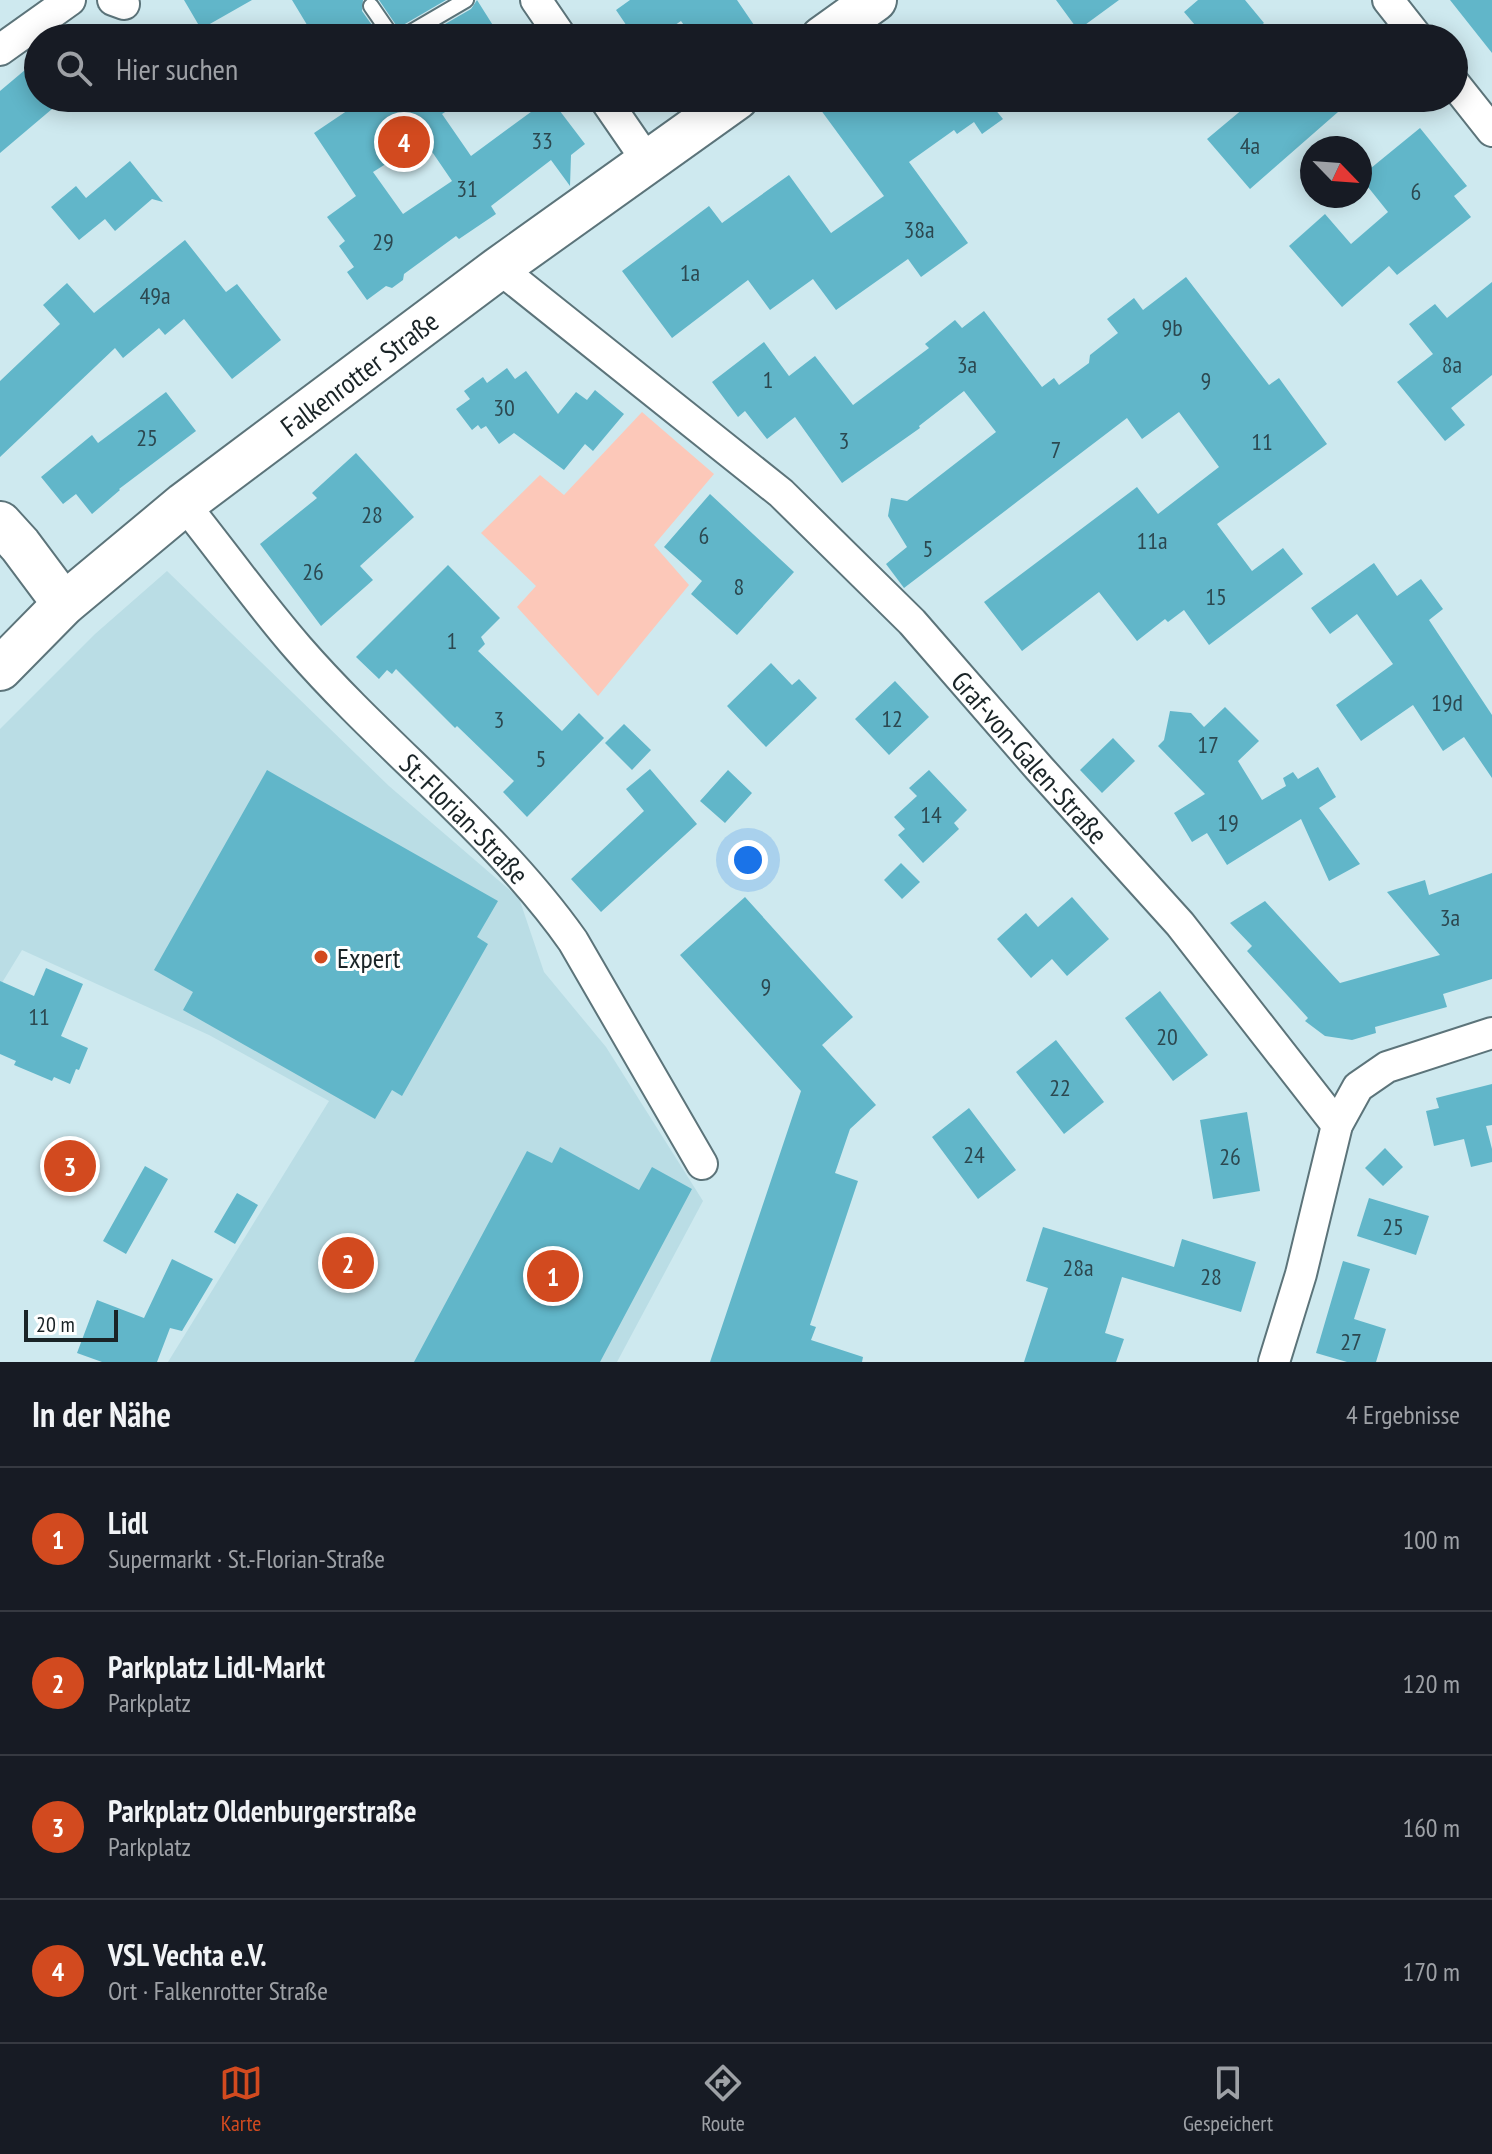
<!DOCTYPE html>
<html lang="de">
<head>
<meta charset="utf-8">
<style>
  :root { --surface:#171b24; --page:#20242c; --text:#f1f3f6; --muted:#9ea1a6; --line:#363941; --accent:#d24a1f }
  body { margin:0; font-family:"PT Sans Narrow",sans-serif; background:var(--page); color:var(--text) }
  .compass { position:absolute; left:1300px; top:136px; width:72px; height:72px; border-radius:50%; background:var(--surface); box-shadow:0 4px 20px #0003; rotate:115deg }
  .scale { position:absolute; left:24px; bottom:20px; width:94px; box-sizing:border-box; padding-left:8px; border:4px solid #1a2427; border-top:0; font-size:22px; line-height:28px; white-space:nowrap; color:#1a2427; -webkit-text-stroke:6px #fff; paint-order:stroke }
  .you { position:absolute; left:748px; top:860px; width:28px; height:28px; margin:-20px; border:6px solid #fff; border-radius:50%; background:#1a73e8; box-shadow:0 0 0 12px #1a73e833 }
  .badge { display:grid; place-items:center; width:52px; height:52px; border-radius:50%; background:var(--accent); color:#fff; font-size:26px; font-weight:700 }
  .pin { position:absolute; translate:-50% -50%; border:4px solid #fff; box-shadow:0 2px 8px #0006 }
  .list { margin:0; padding:0; list-style:none }
  h2 { display:flex; justify-content:space-between; align-items:center; height:104px; margin:0; padding:0 32px; font-size:34px }
  h2 small { font-size:26px; font-weight:400; color:var(--muted) }
  .list li { display:grid; grid-template-columns:52px 1fr auto; gap:24px; align-items:center; box-sizing:border-box; height:144px; padding:0 32px; border-top:2px solid var(--line) }
  .list b { display:block; font-size:30px; white-space:nowrap }
  .list p { margin:0; font-size:26px; white-space:nowrap; color:var(--muted) }
  .list em { font-size:26px; font-style:normal; color:var(--muted) }
  .icon { flex:none; width:44px; height:44px; fill:none; stroke:currentColor; stroke-width:2; stroke-linecap:round; stroke-linejoin:round }
  .map { position:relative; flex:none; width:1492px; height:1362px; overflow:hidden }
  .search { position:absolute; background:var(--surface); box-shadow:0 4px 20px #0003; left:24px; right:24px; top:24px; height:88px; display:flex; align-items:center; gap:20px; box-sizing:border-box; padding:0 28px; border-radius:44px; color:var(--muted); font-size:30px }
  .sheet { height:680px; background:var(--surface) }
  nav { display:flex; justify-content:space-around; align-items:center; box-sizing:border-box; height:112px; border-top:2px solid var(--line); background:var(--surface); font-size:22px; color:var(--muted) }
  nav a { display:grid; justify-items:center; gap:4px }
  nav .on { color:var(--accent) }
  .map>svg:first-child { display:block }
</style>
</head>
<body>
<div class="map">
<svg width="1492" height="1362" viewBox="0 0 1492 1362">
  <rect width="100%" height="100%" fill="#cee9ef"/>
  <path fill="#badde5" d="M167 571 389 786 519 898 544 972 606 1047 703 1201 617 1362H168L329 1101 209 1035 22 950 0 986V729L95 634Z"/>
  <path fill="#fcc8b9" d="M642 412 714 474 654 545 689 585 598 696 517 607 536 586 481 533 540 475 564 495Z"/>
  <path fill="#61b6c9" fill-rule="evenodd" d="M184 0H252L201 29Z
    M292 0H363L362 11 381 38H315Z
    M379 0H446L398 28Z
    M477 0 501 38H421L471 9Z
    M630 0H737L754 25 735 38H693L681 21 656 38H635L616 10Z
    M1056 0H1119L1078 30Z
    M1198 0H1245L1264 23 1245 38H1206L1184 12Z
    M1450 0H1492V53Z
    M38 59V98H65L0 153V91Z
    M366 98H467L442 114 471 156 550 98 585 144 571 155 570 186 551 160 491 206 496 214 459 239 456 236 404 274 403 280 392 288 386 286 367 300 347 272 354 267 339 246 345 241 327 217 356 196 314 133ZM424 140 452 181 403 214 373 172Z
    M812 98H1008L994 108 1003 119 982 134 974 122 957 134 954 130 909 162 968 243 921 277 908 259 836 310 813 279 770 310 748 280 672 338 622 271 709 206 722 223 789 175 831 233 884 196Z
    M1256 98H1354L1250 189 1207 139Z
    M1420 128 1467 186 1454 196 1471 217 1397 275 1389 266 1342 307 1289 246 1325 214 1351 244 1388 212 1360 177Z
    M130 161 163 202 152 199 115 231 105 219 79 240 51 207 76 186 86 198Z
    M185 240 226 292 237 284 281 340 232 379 184 319 165 335 159 328 123 358 115 348 0 457V381L60 324 43 305 67 283 94 313Z
    M1186 277 1269 385 1279 378 1327 444 1217 524 1252 571 1283 548 1303 574 1209 645 1184 610 1168 622 1165 619 1137 641 1099 592 1022 651 984 602 1137 487 1158 514 1219 467 1179 412 1142 439 1127 418 904 588 886 564 907 547 888 516 891 498 907 501 996 432 964 391 919 426 920 428 842 483 795 417 767 439 745 411 738 417 712 382 764 342 789 376 815 356 853 405 929 348 925 344 955 320 962 328 984 311 1042 387 1054 378 1059 385 1089 363 1090 355 1118 333 1107 319 1134 298 1143 310Z
    M1492 282V375L1451 408 1465 425 1445 441 1397 382 1433 354 1409 324 1435 304 1447 318Z
    M507 368 515 379 526 371 558 414 576 392 587 400 595 390 624 414 593 451 585 444 564 470 514 433 499 444 486 426 481 429 478 425 472 430 456 409 470 399 464 391 483 377 487 383Z
    M166 392 196 431 119 489 120 490 92 514 76 494 63 504 41 477 92 435 98 443Z
    M356 453 414 517 360 566 373 580 321 626 260 544 317 498 312 493Z
    M710 494 794 572 737 635 691 594 702 581 664 547Z
    M1374 563 1397 596 1421 579 1443 609 1429 620 1492 715V778L1464 737 1443 751 1413 705 1361 741 1336 705 1393 664 1357 614 1330 634 1311 608Z
    M448 565 500 618 481 637 485 644 478 651 562 731 579 713 604 738 527 817 503 792 514 781 457 726 455 728 396 669 392 674 387 670 379 679 356 657Z
    M771 663 792 685 799 679 817 698 766 747 727 706Z
    M895 681 929 717 889 755 855 719Z
    M1225 707 1259 741 1238 761 1262 800 1286 786 1283 778 1293 772 1298 779 1318 767 1336 797 1319 808 1360 864 1329 881 1301 819 1227 865 1207 833 1192 842 1174 813 1205 794 1158 746 1164 740 1170 711 1191 713 1204 727Z
    M624 724 651 750 632 770 605 743Z
    M1113 738 1135 761 1102 793 1080 770Z
    M650 769 697 824 601 912 571 879 644 811 626 789Z
    M267 770 498 901 477 937 488 944 402 1096 392 1090 375 1119 183 1010 193 992 154 970Z
    M728 770 752 793 725 823 700 801Z
    M929 770 967 810 954 823 959 829 923 863 898 835 905 829 894 817 917 796 909 788Z
    M901 863 920 882 902 899 884 880Z
    M1492 873V979L1443 994 1447 1007 1375 1027 1376 1033 1352 1040 1325 1036 1305 1021 1308 1018 1247 951 1252 946 1230 923 1265 901 1340 983 1440 955 1387 892 1425 880 1429 895Z
    M745 897 853 1017 822 1045 876 1105 850 1129 835 1173 858 1181 810 1325 816 1327 811 1340 863 1357 862 1362H710L801 1091 680 955Z
    M1072 897 1109 939 1067 976 1052 959 1031 978 997 939 1026 913 1038 927Z
    M46 968 83 984 61 1036 88 1048 79 1070 76 1069 70 1084 54 1077 52 1081 14 1065 16 1061 0 1054V981L34 996Z
    M1160 991 1208 1055 1173 1081 1125 1018Z
    M1056 1040 1104 1102 1064 1134 1016 1072Z
    M1492 1084V1125L1486 1126 1492 1149V1162L1471 1167 1464 1139 1434 1146 1426 1111 1439 1108 1436 1098Z
    M969 1108 1016 1170 978 1199 932 1137Z
    M1247 1112 1260 1191 1213 1199 1200 1120Z
    M560 1147 639 1190 652 1167 692 1189 600 1362H414L527 1151 552 1163Z
    M1385 1148 1403 1167 1383 1186 1365 1168Z
    M145 1166 168 1179 126 1254 103 1241Z
    M237 1193 258 1205 235 1244 214 1232Z
    M1369 1198 1429 1216 1416 1255 1357 1236Z
    M1043 1227 1174 1267 1182 1239 1256 1262 1241 1312 1122 1277 1105 1333 1124 1339 1116 1362H1024L1048 1288 1026 1281Z
    M172 1259 213 1279 182 1331 170 1328 157 1362H102L77 1353 97 1300 144 1318Z
    M1343 1261 1370 1269 1354 1319 1386 1329 1376 1362H1347L1316 1353Z"/>
  <g fill="none" stroke-linecap="round" stroke-linejoin="round">
    <g stroke="#5c747a" stroke-width="18">
      <path id="lane" d="M371 6 393 38
        M401 38 466 0"/>
    </g>
    <g stroke="#5c747a" stroke-width="34">
      <g id="street">
        <path d="M113 0 124 4"/>
        <path d="M536 0 562 38"/>
        <path d="M1388 0 1418 38"/>
        <path d="M0 50 70 0"/>
        <path d="M1454 83 1492 131"/>
        <path d="M604 98 648 162"/>
        <path id="s1" d="M499 268 781 493 912 622 1039 768 1180 924 1337 1125"/>
        <path id="s2" d="M184 504C222 551 258 602 298 648 384 747 497 833 573 941L702 1164"/>
        <path d="M1274 1362 1301 1274 1337 1125 1358 1087 1387 1067 1492 1033"/>
      </g>
    </g>
    <g stroke="#5c747a" stroke-width="46">
      <g id="secondary">
        <path d="M822 38 875 0"/>
        <path d="M0 523 20 545 64 604"/>
        <path id="s3" d="M0 669 64 604 184 504 499 268 737 98"/>
      </g>
    </g>
    <use href="#lane" stroke="#fff" stroke-width="14"/>
    <use href="#street" stroke="#fff" stroke-width="30"/>
    <use href="#secondary" stroke="#fff" stroke-width="42"/>
  </g>
  <circle fill="#d24a1f" stroke="#fff" stroke-width="3" cx="321" cy="957" r="8"/>
  <g text-anchor="middle" dominant-baseline="central" stroke-width="6" stroke-linejoin="round" paint-order="stroke">
    <g font-size="24" fill="#2c4850">
      <text x="542" y="140">33</text>
      <text x="1250" y="145">4a</text>
      <text x="467" y="188">31</text>
      <text x="1416" y="191">6</text>
      <text x="919" y="229">38a</text>
      <text x="383" y="241">29</text>
      <text x="690" y="272">1a</text>
      <text x="155" y="295">49a</text>
      <text x="1172" y="327">9b</text>
      <text x="967" y="364">3a</text>
      <text x="1452" y="364">8a</text>
      <text x="768" y="379">1</text>
      <text x="1206" y="380">9</text>
      <text x="504" y="407">30</text>
      <text x="147" y="437">25</text>
      <text x="844" y="440">3</text>
      <text x="1262" y="441">11</text>
      <text x="1056" y="449">7</text>
      <text x="372" y="514">28</text>
      <text x="704" y="535">6</text>
      <text x="1152" y="540">11a</text>
      <text x="928" y="548">5</text>
      <text x="313" y="571">26</text>
      <text x="739" y="586">8</text>
      <text x="1216" y="596">15</text>
      <text x="452" y="640">1</text>
      <text x="1447" y="702">19d</text>
      <text x="892" y="718">12</text>
      <text x="499" y="719">3</text>
      <text x="1208" y="744">17</text>
      <text x="541" y="758">5</text>
      <text x="931" y="814">14</text>
      <text x="1228" y="822">19</text>
      <text x="1450" y="917">3a</text>
      <text x="766" y="986">9</text>
      <text x="39" y="1016">11</text>
      <text x="1167" y="1036">20</text>
      <text x="1060" y="1087">22</text>
      <text x="974" y="1154">24</text>
      <text x="1230" y="1156">26</text>
      <text x="1393" y="1226">25</text>
      <text x="1078" y="1267">28a</text>
      <text x="1211" y="1276">28</text>
      <text x="1351" y="1341">27</text>
    </g>
    <g font-size="28" fill="#1a2427" stroke="#fff">
      <text stroke="none"><textPath href="#s3" startOffset="466">Falkenrotter Straße</textPath></text>
      <text stroke="none"><textPath href="#s1" startOffset="724">Graf-von-Galen-Straße</textPath></text>
      <text stroke="none"><textPath href="#s2" startOffset="422">St.-Florian-Straße</textPath></text>
    </g>
    <g font-size="28" fill="#1a2427" stroke="#fff" text-anchor="start">
      <text x="337" y="957">Expert</text>
    </g>
  </g>
</svg>
<svg class="compass" viewBox="-18 -18 36 36"><path d="M0-13l5 13h-10z" fill="#e53935"/><path d="M0 13l5-13h-10z" fill="#9ea1a6"/></svg>
<div class="scale">20 m</div>
<div class="you"></div>
<div class="pin badge" style="left:553px;top:1276px">1</div>
<div class="pin badge" style="left:348px;top:1263px">2</div>
<div class="pin badge" style="left:70px;top:1166px">3</div>
<div class="pin badge" style="left:404px;top:142px">4</div>
<div class="search"><svg class="icon" aria-label="search" viewBox="0 0 24 24"><circle cx="10" cy="10" r="6"/><path d="M15 15l6 6"/></svg>Hier suchen</div>
</div>
<section class="sheet">
<h2>In der Nähe<small>4 Ergebnisse</small></h2>
<ul class="list">
<li><span class="badge">1</span><div><b>Lidl</b><p>Supermarkt · St.-Florian-Straße</p></div><em>100 m</em></li>
<li><span class="badge">2</span><div><b>Parkplatz Lidl-Markt</b><p>Parkplatz</p></div><em>120 m</em></li>
<li><span class="badge">3</span><div><b>Parkplatz Oldenburgerstraße</b><p>Parkplatz</p></div><em>160 m</em></li>
<li><span class="badge">4</span><div><b>VSL Vechta e.V.</b><p>Ort · Falkenrotter Straße</p></div><em>170 m</em></li>
</ul>
</section>
<nav>
<a class="on"><svg class="icon" aria-label="map" viewBox="0 0 24 24"><path d="M3 6l6-2 6 2 6-2v14l-6 2-6-2-6 2zM9 4v14M15 6v14"/></svg>Karte</a>
<a><svg class="icon" aria-label="directions" viewBox="0 0 24 24"><path d="M12 3l9 9-9 9-9-9zM9 14v-3h6M13 9l2 2-2 2"/></svg>Route</a>
<a><svg class="icon" aria-label="saved" viewBox="0 0 24 24"><path d="M7 4h10v16l-5-4-5 4z"/></svg>Gespeichert</a>
</nav>
</body>
</html>
